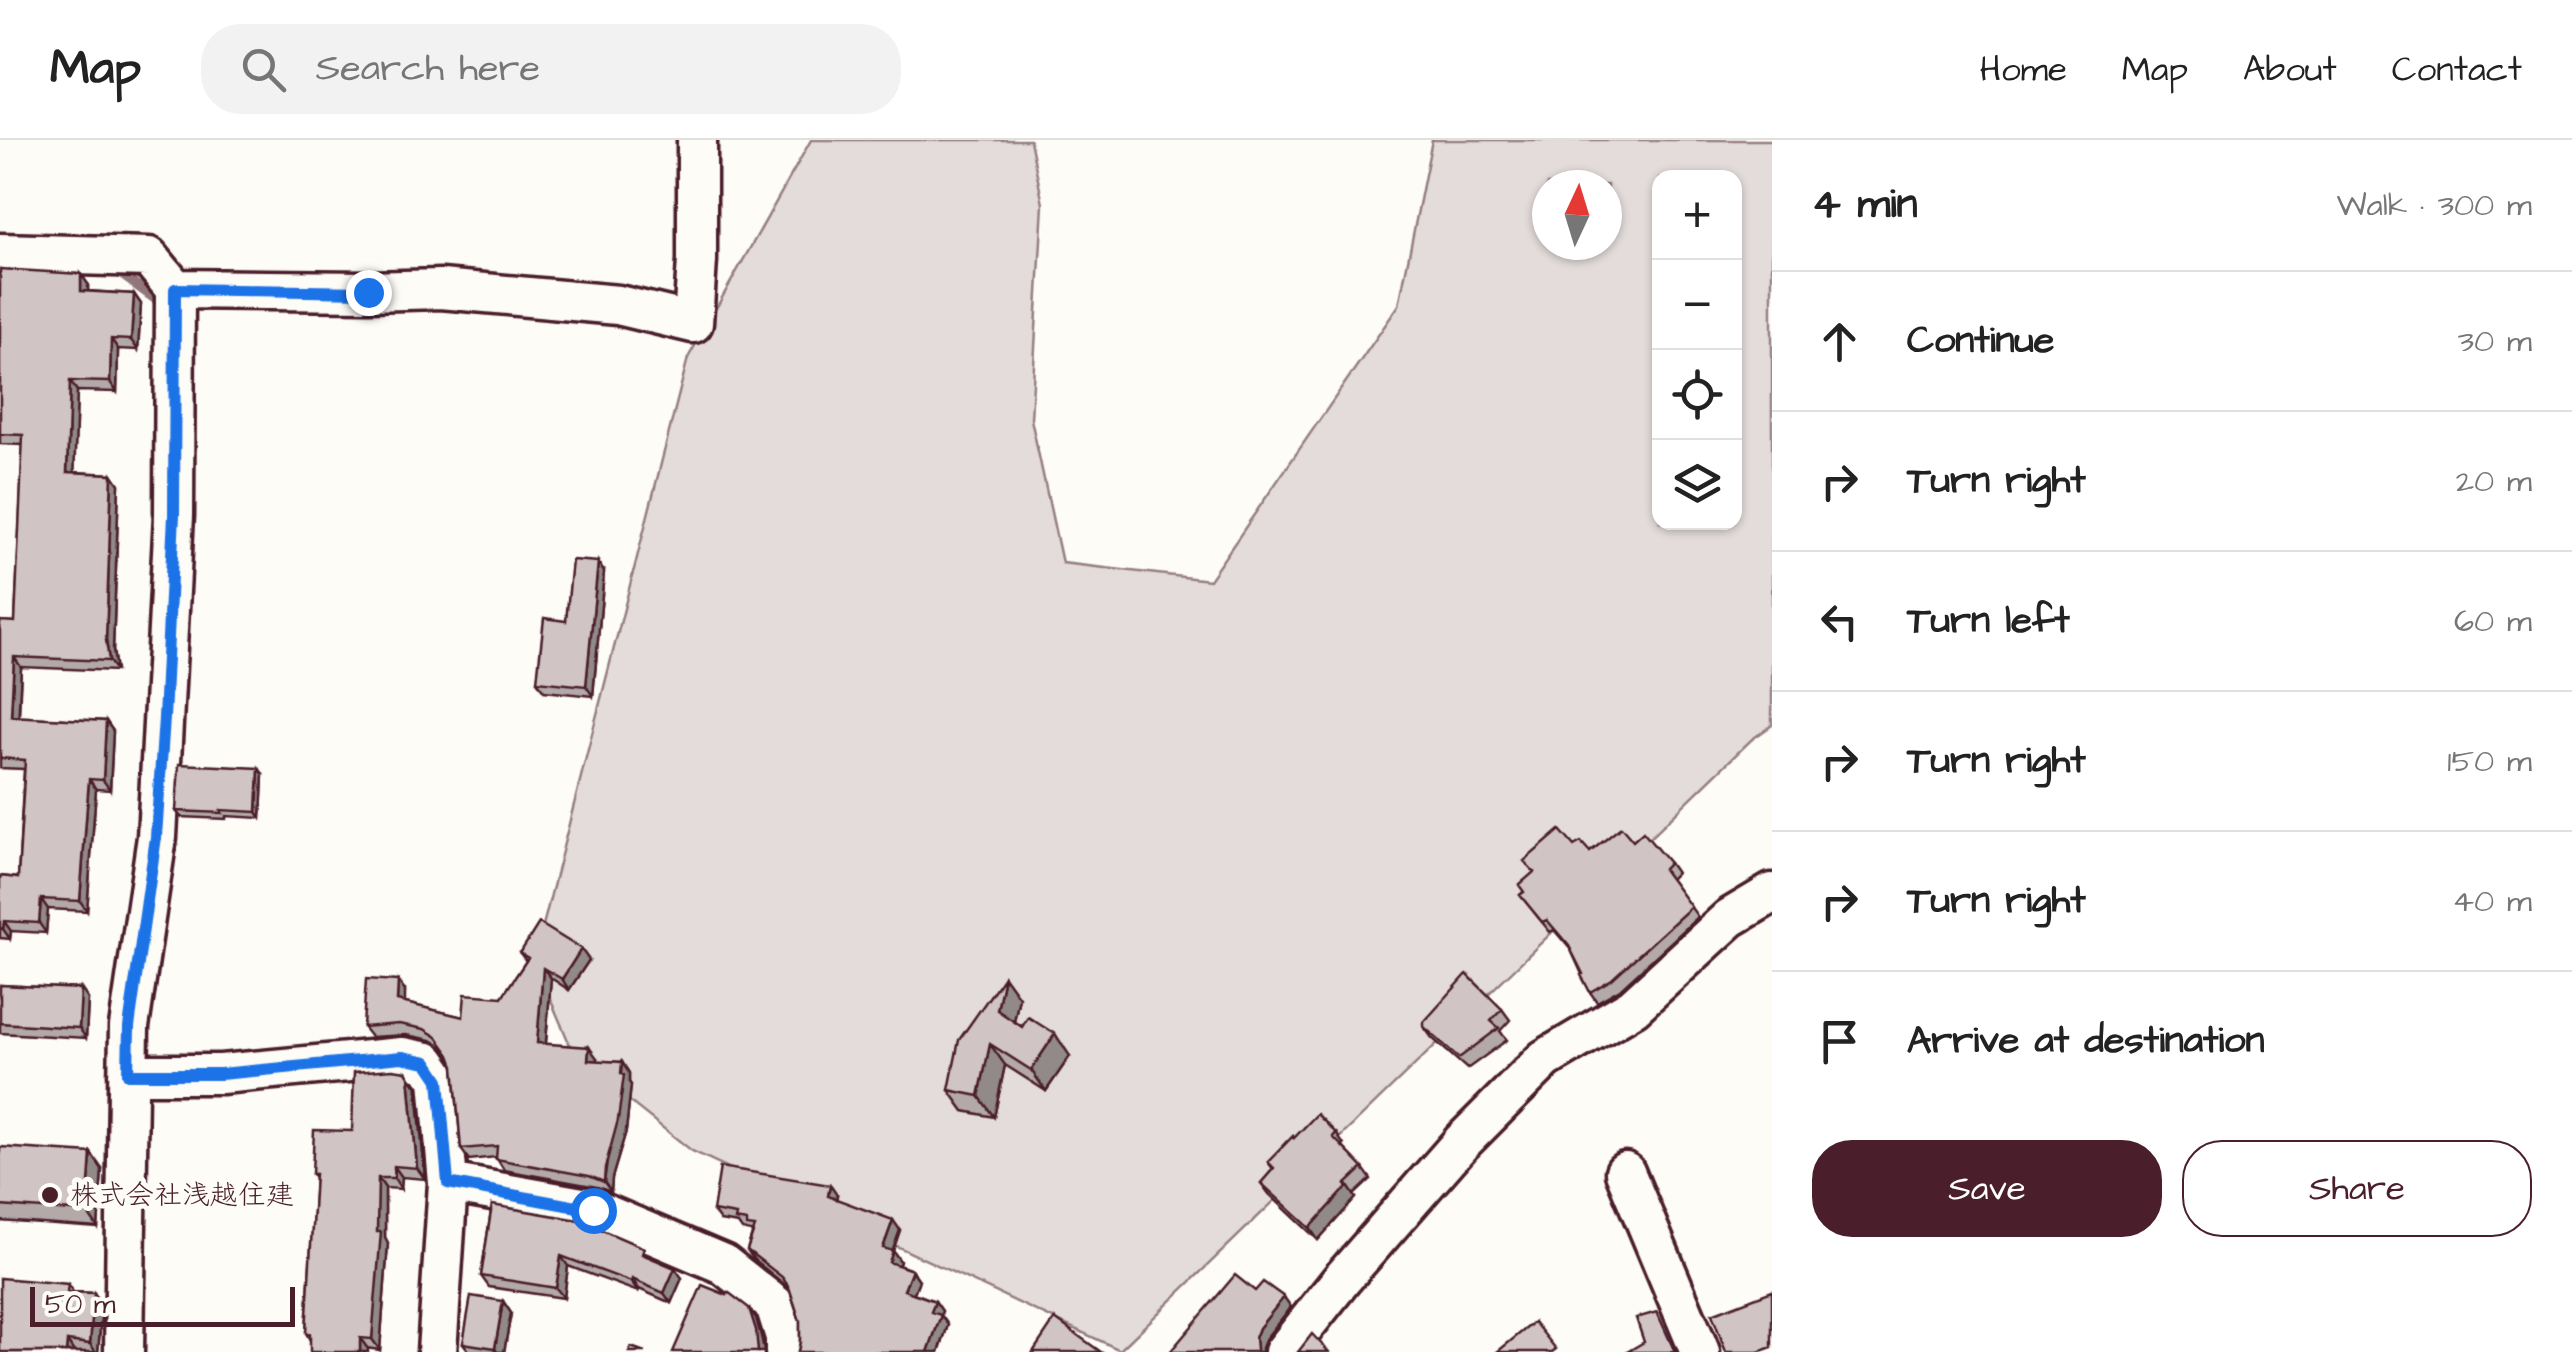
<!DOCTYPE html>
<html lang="en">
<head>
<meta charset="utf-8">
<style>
  :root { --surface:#fff; --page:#f2f2f2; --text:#222; --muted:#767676; --line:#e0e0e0; --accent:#4a1f2b }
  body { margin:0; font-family:"Architects Daughter","Klee One",sans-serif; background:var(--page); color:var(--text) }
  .controls { position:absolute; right:30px; top:30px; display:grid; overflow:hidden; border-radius:20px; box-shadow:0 2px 8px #0004 }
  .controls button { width:90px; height:90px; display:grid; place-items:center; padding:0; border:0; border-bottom:2px solid var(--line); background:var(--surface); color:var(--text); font:50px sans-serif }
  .compass { position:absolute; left:1532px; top:30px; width:90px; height:90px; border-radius:50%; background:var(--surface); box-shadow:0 2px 8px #0004; rotate:4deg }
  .scale { position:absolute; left:30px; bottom:25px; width:265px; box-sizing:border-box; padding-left:10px; border:5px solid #4a1f2b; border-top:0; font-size:28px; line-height:35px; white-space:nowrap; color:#4a1f2b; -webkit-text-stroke:8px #fdfcf7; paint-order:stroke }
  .stop { position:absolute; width:30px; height:30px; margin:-22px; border:8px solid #1a73e8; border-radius:50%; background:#fff }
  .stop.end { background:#1a73e8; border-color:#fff; box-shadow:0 2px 10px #0008 }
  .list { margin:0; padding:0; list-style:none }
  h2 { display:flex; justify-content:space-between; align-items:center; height:130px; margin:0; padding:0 40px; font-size:42px }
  h2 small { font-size:32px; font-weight:400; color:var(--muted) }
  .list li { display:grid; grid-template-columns:65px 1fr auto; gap:30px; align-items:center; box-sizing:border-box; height:140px; padding:0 40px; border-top:2px solid var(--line) }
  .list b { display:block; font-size:38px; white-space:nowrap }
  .list em { font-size:32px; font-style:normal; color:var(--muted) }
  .actions { display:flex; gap:20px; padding:30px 40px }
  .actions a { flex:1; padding:22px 0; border:2px solid var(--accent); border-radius:40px; text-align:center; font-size:35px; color:var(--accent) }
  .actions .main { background:var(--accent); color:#fff }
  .icon { flex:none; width:55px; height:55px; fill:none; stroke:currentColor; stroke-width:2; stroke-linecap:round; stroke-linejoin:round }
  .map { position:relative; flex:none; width:1772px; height:1212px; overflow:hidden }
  header { display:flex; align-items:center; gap:60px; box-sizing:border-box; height:140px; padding:0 50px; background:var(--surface); border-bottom:2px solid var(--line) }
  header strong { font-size:48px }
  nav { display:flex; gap:55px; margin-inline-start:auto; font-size:35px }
  .search { width:700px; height:90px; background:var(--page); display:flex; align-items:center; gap:25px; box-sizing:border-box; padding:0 35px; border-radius:40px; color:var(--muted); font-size:38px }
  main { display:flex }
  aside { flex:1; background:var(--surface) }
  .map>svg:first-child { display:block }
</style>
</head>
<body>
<header>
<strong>Map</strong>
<div class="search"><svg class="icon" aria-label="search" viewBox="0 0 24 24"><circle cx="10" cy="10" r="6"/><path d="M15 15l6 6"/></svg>Search here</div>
<nav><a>Home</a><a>Map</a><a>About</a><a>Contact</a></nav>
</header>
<main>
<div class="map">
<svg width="1772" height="1212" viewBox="0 0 1772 1212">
  <rect width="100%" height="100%" fill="#fdfcf7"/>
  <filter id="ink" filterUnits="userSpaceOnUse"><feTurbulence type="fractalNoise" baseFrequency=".01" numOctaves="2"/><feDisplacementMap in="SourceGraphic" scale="20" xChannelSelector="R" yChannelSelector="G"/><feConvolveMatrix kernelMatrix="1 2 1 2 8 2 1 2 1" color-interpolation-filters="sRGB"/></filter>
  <g filter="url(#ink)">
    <path fill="#e3dcda" stroke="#967e82" stroke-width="2.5" fill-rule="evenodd" d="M811 0H1030L1043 64 1031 279 1062 423 1209 440 1399 165 1432 0H1772V585L1751 600 1120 1210 692 1011 576 919 534 821 688 218ZM1660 38H1734V382H1660ZM1547 45H1607V105H1547Z"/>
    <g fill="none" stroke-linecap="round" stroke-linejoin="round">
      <path stroke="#91777b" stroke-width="10" d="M111 132H118L158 161V173"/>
      <g stroke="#4a1f2b" stroke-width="45">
        <path id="minor" d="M0 113 149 117 175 149 174 375 157 697 129 887 124 1212
          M175 149 368 151 441 149 618 165 693 183 697 120V0
          M128 934H221L402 917 427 922 439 939 448 1043
          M1625 1032 1700 1212
          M437 1212 448 1043 593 1069 723 1124 775 1165 785 1197V1212
          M1284 1212 1342 1139 1462 1002 1545 919 1633 867 1730 778 1772 753"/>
      </g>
      <use href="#minor" stroke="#fdfcf7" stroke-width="38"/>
    </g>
    <path fill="#b3a9a9" stroke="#4a1f2b" stroke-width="2.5" d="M0 129 88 144V151L134 154 141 164 138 210 118 209 117 252 77 251 74 332 112 334 119 344 113 510 116 531 21 527 19 577 106 581 113 591 110 650 96 649 87 771 48 769 46 793 11 791 10 799 0 798V736L18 738 24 629 0 628V481L15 482 23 305 0 304Z
      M604 432 593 556 544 551 537 541 566 481Z
      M263 634 261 678 226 676V679L181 677 176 671Z
      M1633 701 1669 723 1676 733 1670 739 1698 777 1620 849 1597 862 1590 852 1571 810 1554 790 1550 792 1520 755 1574 706 1590 712Z
      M520 813 589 820 569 850 551 838 546 903 597 918 596 921 622 922 629 933V942L631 945 626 991 612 1038 611 1052 597 1047 504 1030 496 1017 469 1020 461 1009 454 926 450 916 444 908 431 900 406 895 371 897 363 887 405 851V863L463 877 502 857 526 821Z
      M0 845 81 849 88 859 86 898 0 893Z
      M1019 857 1014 881 1070 916 1046 951 1005 925 994 977 964 971 949 950Z
      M1502 869 1510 880 1500 891 1507 900 1467 929 1432 898 1424 887Z
      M417 947 425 1039 402 1037 401 1049 385 1048V1097L388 1103 380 1210 310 1200 306 1193 315 1037 312 1034 352 991Z
      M1336 993 1344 1005 1343 1007 1363 1028 1371 1039 1354 1055 1356 1058 1318 1100 1269 1054 1261 1043 1273 1029 1268 1022 1294 998Z
      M0 1007 102 1029 98 1088 0 1081Z
      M837 1055 836 1059 900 1090 893 1111 900 1121 899 1125 912 1130 919 1140 914 1153 935 1161 942 1171 940 1175 948 1185 939 1212H798L800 1202V1181L789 1148 754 1120 747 1110 752 1094 751 1092 742 1090 738 1084 720 1081 713 1071Z
      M492 1065 652 1118 682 1138 671 1163 639 1149 638 1152 568 1126 564 1158 489 1147 481 1136Z
      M68 1144 73 1152 94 1153 102 1165 98 1212H0Z
      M503 1161 511 1173 504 1212H470L463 1203Z"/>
    <path fill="#928a89" stroke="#4a1f2b" stroke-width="2.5" d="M81 134 88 144V161L81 151Z
      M134 154 141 164 138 210 131 200Z
      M111 199 118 209 117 252 110 242Z
      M70 241 77 251 74 342 67 332Z
      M112 334 119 344 113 510 116 531 109 521 106 500Z
      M598 422 604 432 593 556 586 546Z
      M14 517 21 527 18 587 11 576Z
      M106 581 113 591 110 650 103 640Z
      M259 628 263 634 261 678 257 672Z
      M89 639 96 649 87 771 80 761Z
      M41 759 48 769 46 793 39 783Z
      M4 781 11 791 10 799 3 789Z
      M581 809 589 820 569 850 562 839Z
      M543 828 551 838 545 913 537 903Z
      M1004 836 1019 857 1012 891 997 870Z
      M398 841 405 851 404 871 397 861Z
      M81 849 88 859 86 898 79 888Z
      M1055 894 1070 916 1046 951 1031 930Z
      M990 904 1005 925 994 977 979 956Z
      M589 907 597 918 595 931 588 920Z
      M622 922 629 933V942L631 945 626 991 612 1038 611 1052 604 1042Z
      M409 936 417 947 425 1039 417 1028Z
      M91 1013 102 1029 98 1088 87 1072Z
      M394 1026 402 1037 401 1049 394 1038Z
      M378 1038 385 1048V1097L388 1103 380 1210 372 1199Z
      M830 1045 837 1055 835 1066 828 1056Z
      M1348 1046 1356 1058 1318 1100 1310 1088Z
      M893 1080 900 1090 890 1118 883 1108Z
      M893 1111 900 1121 896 1132 889 1122Z
      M561 1116 568 1126 564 1158 556 1148Z
      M675 1128 682 1138 671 1163 664 1153Z
      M912 1130 919 1140 911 1160 904 1150Z
      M632 1139 639 1149 638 1152 631 1142Z
      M94 1153 102 1165 98 1212H96L90 1204Z
      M1284 1157 1291 1167 1266 1198 1262 1208V1212H1258L1256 1209 1255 1198 1259 1188Z
      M503 1161 511 1173 504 1212H497L495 1208Z
      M935 1161 942 1171 938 1182 931 1172Z
      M749 1168 756 1178 762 1200 764 1212H758Z
      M941 1175 948 1185 939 1212H928Z
      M360 1198 368 1209V1212H360Z
      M67 1201 74 1212H66Z"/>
    <path fill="#d0c5c4" stroke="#4a1f2b" stroke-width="2.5" d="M0 129 81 134V151L134 154 131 200 111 199 110 242 70 241 67 332 112 334 106 500 109 521 14 517 11 576 106 581 103 640 89 639 80 761 41 759 39 783 4 781 3 789 0 788V736L18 738 25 620 0 618V481L15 482 23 295 0 294Z
      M572 420 598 422 586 546 537 541 544 478 566 481Z
      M179 624 259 628 257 672 221 670 222 673 176 671Z
      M1621 687 1633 701 1643 692 1669 723 1663 729 1691 767 1612 839 1590 852 1581 835 1583 834 1569 806 1547 780 1542 782 1520 755 1524 752 1519 745 1534 732 1524 721 1560 690 1574 706 1581 702 1590 712Z
      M539 783 581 809 562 839 543 828 537 903 589 907 588 920 622 922 621 934 624 935 618 980 605 1028 604 1042 589 1036 496 1019 497 1006 461 1009 454 926 450 915 437 897 424 889 399 884 363 887 366 839 398 841 397 861 463 877 465 854 502 857 528 818 520 813Z
      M1467 834 1502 869 1491 881 1499 888 1459 918 1424 887V882Z
      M1004 836 997 870 1022 887 1028 877 1055 894 1031 930 990 904 979 956 949 950 959 900Z
      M0 845 81 849 79 888 0 883Z
      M393 929 406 931 409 936 417 1028 394 1026V1038H378L377 1092H381L372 1199 360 1198V1212H310V1194L306 1193 315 1034H312L314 990 352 991 354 932Z
      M1317 974 1336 993 1333 997 1363 1028 1346 1044 1348 1046 1310 1088 1261 1043 1274 1028 1268 1022 1293 996 1294 998Z
      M0 1007 91 1013 87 1072 0 1066Z
      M720 1027 830 1045 828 1056 893 1080 883 1108 893 1111 889 1122 912 1130 904 1150 935 1161 931 1172 941 1175 928 1212H798L800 1202V1181L789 1147 782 1137 747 1110 755 1087 747 1086V1082L735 1080 736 1075 713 1071Z
      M492 1065 579 1080 644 1108 642 1114 675 1128 664 1153 632 1139 631 1142 561 1116 556 1148 481 1136Z
      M1235 1135 1255 1151 1263 1142 1284 1157 1259 1188 1255 1198 1256 1209 1258 1212H1170Z
      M0 1138 68 1144 67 1152 94 1153 90 1204 67 1201 66 1212H0Z
      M702 1145 727 1155 728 1152 749 1168 756 1190 758 1212H673Z
      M1772 1151V1207L1758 1212H1726L1712 1174Z
      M471 1156 503 1161 495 1208 463 1203Z
      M1657 1172 1675 1212H1627L1644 1202 1636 1178Z
      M1055 1179 1101 1212H1033Z
      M1534 1182 1556 1209 1552 1212H1497Z
      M1312 1194 1329 1212H1298Z
      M631 1207 645 1212H629Z"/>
  </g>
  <g fill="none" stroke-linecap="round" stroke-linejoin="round" filter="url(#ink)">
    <path stroke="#1a73e8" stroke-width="12" d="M368 152 175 149 174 375 164 578 156 697 129 887 128 934H220L402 917 427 922 439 940 448 1043 593 1070"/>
  </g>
  <circle fill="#4a1f2b" stroke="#fdfcf7" stroke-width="4" cx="50" cy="1055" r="10"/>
  <g text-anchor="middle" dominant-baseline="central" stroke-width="10" stroke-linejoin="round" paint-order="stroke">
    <g font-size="28" fill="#4a1f2b" stroke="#fdfcf7" text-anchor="start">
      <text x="70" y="1055">株式会社浅越住建</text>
    </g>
  </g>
</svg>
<div class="controls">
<button>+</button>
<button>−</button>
<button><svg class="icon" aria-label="locate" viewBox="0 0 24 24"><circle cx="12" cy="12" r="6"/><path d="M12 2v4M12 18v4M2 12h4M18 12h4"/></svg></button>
<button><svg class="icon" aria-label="layers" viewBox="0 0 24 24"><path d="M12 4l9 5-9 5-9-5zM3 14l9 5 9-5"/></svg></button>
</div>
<svg class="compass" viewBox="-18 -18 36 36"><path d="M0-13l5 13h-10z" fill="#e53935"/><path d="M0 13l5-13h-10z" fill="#767676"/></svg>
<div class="scale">50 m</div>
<div class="stop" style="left:593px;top:1070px"></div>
<div class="stop end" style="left:368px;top:152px"></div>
</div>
<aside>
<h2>4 min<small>Walk · 300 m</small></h2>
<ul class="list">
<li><svg class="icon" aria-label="ahead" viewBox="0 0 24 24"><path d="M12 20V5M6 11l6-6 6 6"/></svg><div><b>Continue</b></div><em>30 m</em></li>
<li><svg class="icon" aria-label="right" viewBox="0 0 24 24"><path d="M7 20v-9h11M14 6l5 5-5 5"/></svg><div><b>Turn right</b></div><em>20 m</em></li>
<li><svg class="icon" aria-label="left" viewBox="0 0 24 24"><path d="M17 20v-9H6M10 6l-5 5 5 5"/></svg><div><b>Turn left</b></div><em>60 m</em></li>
<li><svg class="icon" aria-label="right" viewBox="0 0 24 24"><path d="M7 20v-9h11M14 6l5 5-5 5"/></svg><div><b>Turn right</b></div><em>150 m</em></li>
<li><svg class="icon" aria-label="right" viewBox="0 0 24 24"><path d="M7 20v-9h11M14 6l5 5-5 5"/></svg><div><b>Turn right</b></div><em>40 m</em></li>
<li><svg class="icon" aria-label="arrive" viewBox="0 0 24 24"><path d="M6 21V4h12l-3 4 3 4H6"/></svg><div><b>Arrive at destination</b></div></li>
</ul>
<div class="actions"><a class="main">Save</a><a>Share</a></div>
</aside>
</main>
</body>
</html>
